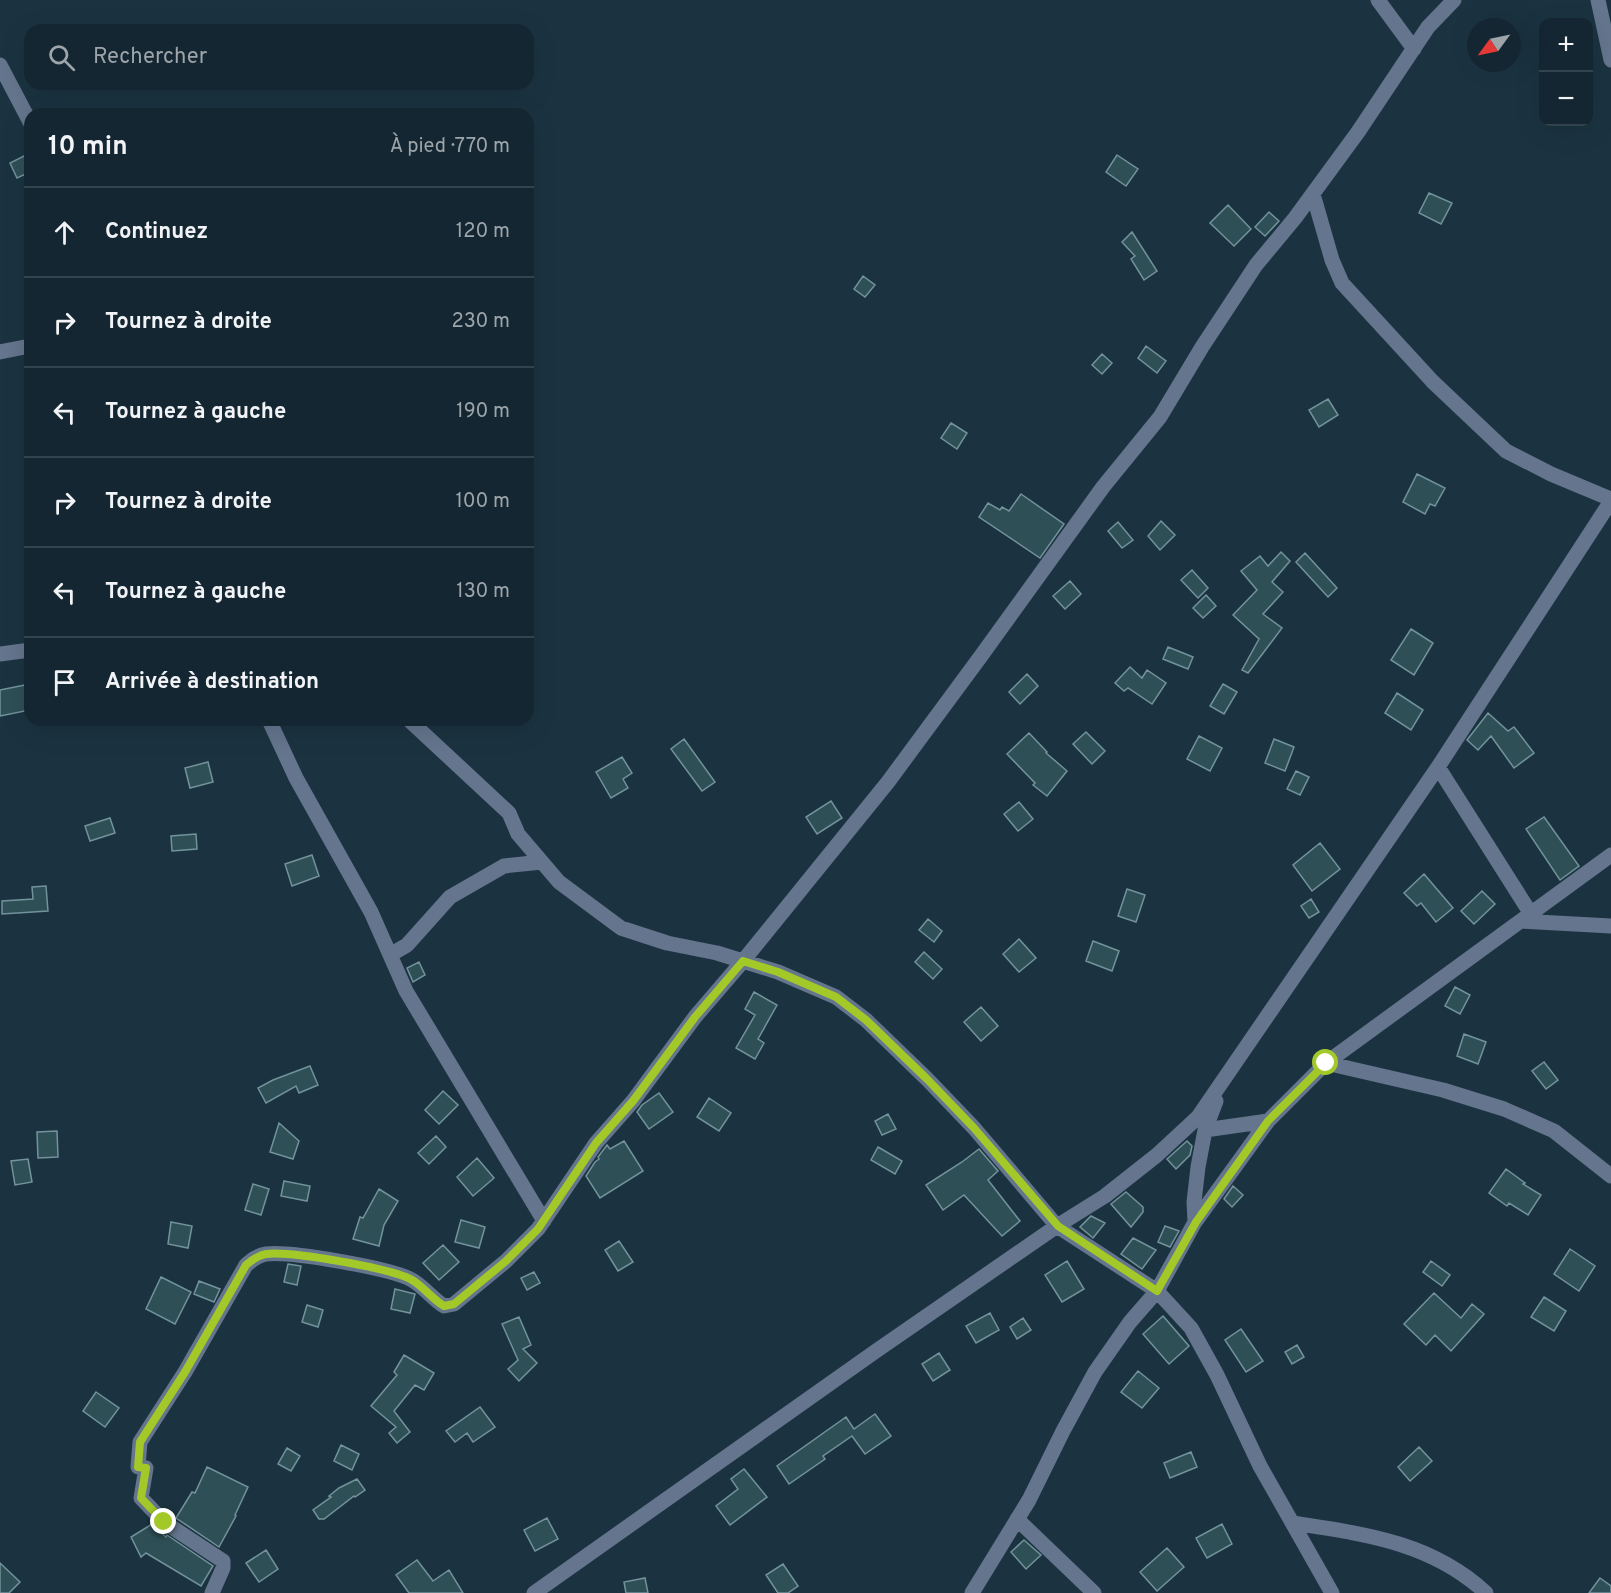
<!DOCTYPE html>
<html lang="fr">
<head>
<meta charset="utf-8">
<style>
  :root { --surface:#142631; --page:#21323d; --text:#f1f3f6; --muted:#9da5ab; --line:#33434d }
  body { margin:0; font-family:Overpass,sans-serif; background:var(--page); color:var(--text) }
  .controls { position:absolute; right:18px; top:18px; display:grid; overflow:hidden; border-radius:12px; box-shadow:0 6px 24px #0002 }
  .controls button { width:54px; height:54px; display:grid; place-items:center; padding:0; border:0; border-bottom:2px solid var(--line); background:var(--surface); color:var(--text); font:30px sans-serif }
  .compass { position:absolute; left:1467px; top:18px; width:54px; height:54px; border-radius:50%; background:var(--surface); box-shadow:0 6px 24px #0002; rotate:237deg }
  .stop { position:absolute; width:18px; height:18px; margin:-14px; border:4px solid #a2c928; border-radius:50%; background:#fff }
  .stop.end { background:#a2c928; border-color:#fff; box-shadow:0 2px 6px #0008 }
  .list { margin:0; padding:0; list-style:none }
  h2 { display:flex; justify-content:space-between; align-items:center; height:78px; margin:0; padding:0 24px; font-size:26px }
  h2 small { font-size:20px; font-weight:400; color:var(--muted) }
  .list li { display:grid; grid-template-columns:39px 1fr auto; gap:18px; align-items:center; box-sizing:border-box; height:90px; padding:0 24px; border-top:2px solid var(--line) }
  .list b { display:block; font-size:22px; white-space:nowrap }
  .list em { font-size:20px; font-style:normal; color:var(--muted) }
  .icon { flex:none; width:33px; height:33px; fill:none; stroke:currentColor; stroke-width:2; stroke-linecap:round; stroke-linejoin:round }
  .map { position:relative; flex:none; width:1611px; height:1593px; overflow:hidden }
  .search { position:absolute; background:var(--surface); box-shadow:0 6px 24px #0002; left:24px; top:24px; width:510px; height:66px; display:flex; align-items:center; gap:15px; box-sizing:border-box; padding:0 21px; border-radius:18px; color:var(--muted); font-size:22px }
  .panel { position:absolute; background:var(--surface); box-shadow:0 6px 24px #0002; left:24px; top:108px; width:510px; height:618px; border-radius:18px }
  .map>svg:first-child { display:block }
</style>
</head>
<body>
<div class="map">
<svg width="1611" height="1593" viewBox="0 0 1611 1593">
  <rect width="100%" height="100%" fill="#1b3341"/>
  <path fill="#2f4f56" stroke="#72939b" stroke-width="1.5" d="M30 153V172L17 178 10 163Z
    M1117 155 1138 169 1126 186 1106 172Z
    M1429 193 1452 203 1441 224 1419 213Z
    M1228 205 1251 229 1234 246 1210 223Z
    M1269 212 1279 221 1265 236 1255 227Z
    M1132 232 1157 271 1144 280 1131 259 1135 256 1122 242Z
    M863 276 875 285 865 297 854 289Z
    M1146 346 1166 361 1157 373 1138 358Z
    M1102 354 1112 363 1102 374 1092 365Z
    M1328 399 1338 415 1319 427 1309 410Z
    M951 423 967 433 957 449 941 438Z
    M1417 474 1445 488 1435 506 1430 504 1425 514 1403 502Z
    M1021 494 1064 524 1040 558 979 517 988 503 1000 510 1002 507 1009 511Z
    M1161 521 1175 535 1160 550 1148 536Z
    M1118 522 1133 540 1122 548 1108 531Z
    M1281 552 1290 561 1272 582 1283 592 1263 614 1282 628 1248 673 1242 670 1259 639 1233 615 1257 590 1241 571 1260 556 1268 566Z
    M1305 553 1337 588 1328 597 1296 562Z
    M1192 570 1208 588 1198 598 1181 580Z
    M1070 581 1081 594 1065 609 1053 596Z
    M1206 595 1216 606 1203 618 1193 608Z
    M1411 629 1433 643 1414 675 1391 660Z
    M1168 647 1193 657 1188 669 1163 659Z
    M1130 667 1142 678 1147 670 1166 683 1152 704 1128 688 1124 691 1115 683Z
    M1027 674 1038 686 1020 704 1009 692Z
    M30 684V710L0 716V690Z
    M1223 684 1237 692 1224 714 1210 706Z
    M1397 693 1423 710 1411 730 1385 713Z
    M1488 713 1508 731 1514 727 1534 753 1514 768 1491 736 1478 750 1467 740Z
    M1086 732 1105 751 1092 764 1073 744Z
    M1029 733 1047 752 1046 753 1067 771 1047 796 1033 785 1035 783 1007 754Z
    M1199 736 1222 748 1210 771 1187 759Z
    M684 739 715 782 702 791 671 749Z
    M1274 739 1294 747 1285 771 1265 763Z
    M622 757 632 773 623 779 628 788 611 798 596 772Z
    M208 762 213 782 190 788 185 768Z
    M1296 771 1309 777 1300 795 1287 789Z
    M831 801 842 818 817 834 806 817Z
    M1019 802 1033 819 1018 831 1004 814Z
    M1544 817 1579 866 1560 880 1526 829Z
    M110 818 115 833 90 841 85 826Z
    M196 834 197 849 172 851 171 836Z
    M1320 843 1340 869 1312 891 1293 865Z
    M312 855 319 876 292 886 285 864Z
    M1424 874 1453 908 1436 922 1421 903 1417 906 1404 893Z
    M46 886 48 911 2 914V901L33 899 32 887Z
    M1127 889 1145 895 1136 922 1118 916Z
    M1482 891 1495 904 1474 924 1461 911Z
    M1311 899 1319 912 1309 918 1301 906Z
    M928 919 942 931 934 942 919 930Z
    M1019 939 1036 958 1019 972 1003 954Z
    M1093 941 1119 951 1112 971 1086 961Z
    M924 952 942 969 933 979 915 962Z
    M419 962 425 975 413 982 407 968Z
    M1455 987 1470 995 1460 1014 1445 1006Z
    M754 992 777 1005 758 1039 764 1043 755 1059 736 1048 755 1015 745 1009Z
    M981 1007 998 1026 981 1041 964 1022Z
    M1464 1034 1486 1042 1478 1064 1457 1056Z
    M1544 1062 1558 1080 1546 1089 1532 1071Z
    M310 1066 318 1085 299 1093 296 1086 266 1103 258 1088 273 1080Z
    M443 1091 458 1105 439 1124 425 1110Z
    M659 1093 673 1112 649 1129 637 1112 642 1105Z
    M709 1098 731 1113 719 1131 697 1117Z
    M888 1114 896 1129 882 1135 875 1121Z
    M279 1123 299 1141 293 1159 270 1152Z
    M57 1131 58 1157 38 1158 37 1132Z
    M436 1136 446 1147 429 1164 418 1153Z
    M624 1141 643 1171 600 1198 586 1176 595 1162 599 1159 598 1157 607 1145 610 1149Z
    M1187 1141 1192 1146 1190 1155 1176 1169 1167 1159Z
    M878 1147 902 1161 895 1174 871 1160Z
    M979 1149 998 1171 988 1180 1020 1221 1002 1236 964 1195 943 1210 926 1185 962 1162Z
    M477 1158 494 1178 473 1196 457 1177Z
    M28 1159 32 1182 15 1185 11 1161Z
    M1506 1169 1525 1183 1523 1184 1541 1195 1528 1215 1509 1203 1507 1206 1489 1193Z
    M284 1181 310 1186 307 1201 281 1196Z
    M253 1184 269 1189 261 1215 245 1210Z
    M1233 1186 1243 1195 1232 1207 1224 1199Z
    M379 1189 398 1201 384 1225 379 1246 353 1239 360 1217 363 1218Z
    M1126 1192 1143 1207V1212L1131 1227 1111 1204Z
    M1091 1216 1105 1223 1093 1238 1080 1227Z
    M461 1220 485 1227 479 1248 455 1242Z
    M171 1222 192 1226 188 1248 168 1244Z
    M1165 1226 1179 1231 1170 1247 1158 1242Z
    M1133 1238 1156 1250 1142 1269 1121 1254Z
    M619 1241 633 1262 618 1271 605 1250Z
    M443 1245 459 1262 439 1280 423 1263Z
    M1570 1249 1595 1266 1579 1291 1554 1274Z
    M1067 1261 1084 1289 1062 1302 1045 1275Z
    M1431 1261 1450 1275 1442 1286 1423 1272Z
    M288 1264 301 1266 297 1285 284 1282Z
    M534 1272 540 1283 527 1290 521 1278Z
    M161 1277 191 1292 175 1324 146 1309Z
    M199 1281 220 1289 214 1302 194 1294Z
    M395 1289 415 1294 410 1313 391 1309Z
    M1434 1293 1461 1318 1472 1304 1484 1314 1451 1351 1435 1335 1426 1345 1404 1324Z
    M1544 1297 1566 1311 1554 1331 1531 1317Z
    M307 1305 323 1310 318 1327 302 1322Z
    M990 1313 999 1330 976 1343 966 1326Z
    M1163 1316 1189 1346 1169 1364 1143 1334Z
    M519 1317 531 1345 523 1349 537 1363 519 1381 508 1369 518 1360 502 1324Z
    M1023 1318 1031 1330 1017 1339 1010 1327Z
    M1241 1329 1263 1361 1246 1372 1225 1340Z
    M1297 1345 1304 1357 1292 1364 1285 1352Z
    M939 1353 950 1370 933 1381 922 1364Z
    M404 1355 434 1373 424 1390 415 1385 394 1411 410 1432 397 1443 389 1433 396 1427 371 1406 397 1375 394 1372Z
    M1138 1371 1159 1388 1142 1408 1121 1392Z
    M96 1392 119 1408 105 1427 83 1411Z
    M480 1407 495 1427 473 1442 467 1433 455 1442 446 1431Z
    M875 1414 891 1436 865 1454 852 1436 823 1456 825 1459 789 1484 777 1466 846 1417 854 1429Z
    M341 1445 359 1454 352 1470 334 1461Z
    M1419 1447 1432 1461 1410 1481 1398 1467Z
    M287 1448 300 1456 291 1471 278 1464Z
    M1191 1452 1197 1467 1170 1478 1164 1463Z
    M207 1467 248 1487 235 1515 236 1516 219 1547 176 1518 192 1492 195 1493Z
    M744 1469 767 1497 730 1525 716 1506 738 1489 731 1479Z
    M357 1479 365 1490 355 1497 354 1496 324 1519H319L313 1510 331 1497 329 1496 339 1488Z
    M547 1518 558 1539 535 1551 524 1530Z
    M152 1524 166 1537 167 1535 213 1566 201 1586 146 1553 141 1557 131 1537Z
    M1222 1524 1232 1544 1207 1558 1196 1538Z
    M1024 1540 1041 1555 1026 1569 1011 1552Z
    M1167 1548 1184 1567 1157 1591 1140 1572Z
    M266 1550 278 1569 259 1582 246 1563Z
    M417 1560 433 1581 449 1570 463 1593H409L396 1575Z
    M0 1563 20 1582 9 1593H0Z
    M783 1564 798 1586 788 1593H778L766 1575Z
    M645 1578 648 1593H626L624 1582Z
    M1600 1578 1611 1586V1593H1589Z"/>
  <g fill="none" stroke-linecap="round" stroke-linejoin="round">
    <path stroke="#64758d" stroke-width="15" d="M1378 0 1414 49
      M1598 0 1611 60
      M0 65 30 122
      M1313 194 1332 260 1342 283 1433 382 1506 451 1551 474 1611 499
      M0 352 30 346
      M0 654 30 650
      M269 720 296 778 371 912 406 991 544 1221
      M409 720 509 813 518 834 559 882 621 928 667 943 717 953 778 972 836 997 866 1020 927 1079 974 1128 1057 1226 1157 1291 1191 1328 1217 1375 1260 1466 1332 1593
      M1438 767 1531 914
      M1521 921 1611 926
      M390 955 407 945 450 897 504 866 542 862
      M1326 1063 1443 1090 1504 1109 1554 1131 1611 1176
      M1205 1130 1268 1121
      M1195 1222 1268 1121 1326 1063 1611 855
      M1017 1519 1094 1593
      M1293 1523C1364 1534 1431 1542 1486 1593
      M212 1593 223 1568V1561L164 1522 141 1498 146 1468 138 1467 140 1442 185 1372 246 1265C252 1260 258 1255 266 1254 290 1251 391 1268 412 1280 424 1287 433 1299 444 1306L454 1304 506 1261 538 1229 596 1143 633 1101 695 1017 743 961 888 782 981 656 1103 487 1160 417 1202 347 1256 265 1295 218 1358 132 1428 27 1454 0
      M534 1593 876 1351 1057 1226 1105 1196 1157 1155 1198 1117 1438 767 1611 501
      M972 1593 1029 1500 1063 1431 1095 1372 1130 1322 1157 1291 1195 1222 1194 1202 1198 1167 1205 1130 1216 1101"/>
  </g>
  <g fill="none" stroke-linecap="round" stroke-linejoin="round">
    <path stroke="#a2c928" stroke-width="8" d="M164 1522 141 1498 146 1468 138 1467 140 1442 185 1372 246 1265C252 1260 259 1255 266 1254 290 1251 392 1268 412 1280 424 1287 432 1299 444 1306L454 1304 506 1261 538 1229 596 1143 633 1101 695 1017 743 961 778 972 836 997 866 1020 927 1079 974 1128 1058 1226 1157 1291 1196 1222 1268 1121 1326 1063"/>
  </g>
</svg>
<div class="controls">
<button>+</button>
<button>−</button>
</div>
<svg class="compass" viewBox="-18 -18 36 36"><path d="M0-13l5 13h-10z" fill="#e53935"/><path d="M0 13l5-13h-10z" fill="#9da5ab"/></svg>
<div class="stop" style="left:1326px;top:1063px"></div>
<div class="stop end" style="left:164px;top:1522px"></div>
<div class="search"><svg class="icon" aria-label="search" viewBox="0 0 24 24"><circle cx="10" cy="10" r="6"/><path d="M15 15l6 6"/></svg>Rechercher</div>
<section class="panel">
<h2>10 min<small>À pied · 770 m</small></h2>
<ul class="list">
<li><svg class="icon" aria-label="ahead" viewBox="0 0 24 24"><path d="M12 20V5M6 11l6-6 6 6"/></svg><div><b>Continuez</b></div><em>120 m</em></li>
<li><svg class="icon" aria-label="right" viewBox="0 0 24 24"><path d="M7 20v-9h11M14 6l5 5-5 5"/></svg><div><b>Tournez à droite</b></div><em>230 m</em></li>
<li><svg class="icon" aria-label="left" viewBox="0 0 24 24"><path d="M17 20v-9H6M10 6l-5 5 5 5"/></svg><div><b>Tournez à gauche</b></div><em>190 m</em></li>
<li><svg class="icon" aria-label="right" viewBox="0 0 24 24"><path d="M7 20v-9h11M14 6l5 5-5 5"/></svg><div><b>Tournez à droite</b></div><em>100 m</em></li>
<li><svg class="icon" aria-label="left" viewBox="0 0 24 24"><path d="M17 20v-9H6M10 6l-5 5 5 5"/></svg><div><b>Tournez à gauche</b></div><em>130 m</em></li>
<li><svg class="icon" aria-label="arrive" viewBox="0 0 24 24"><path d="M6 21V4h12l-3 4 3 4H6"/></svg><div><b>Arrivée à destination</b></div></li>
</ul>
</section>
</div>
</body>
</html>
